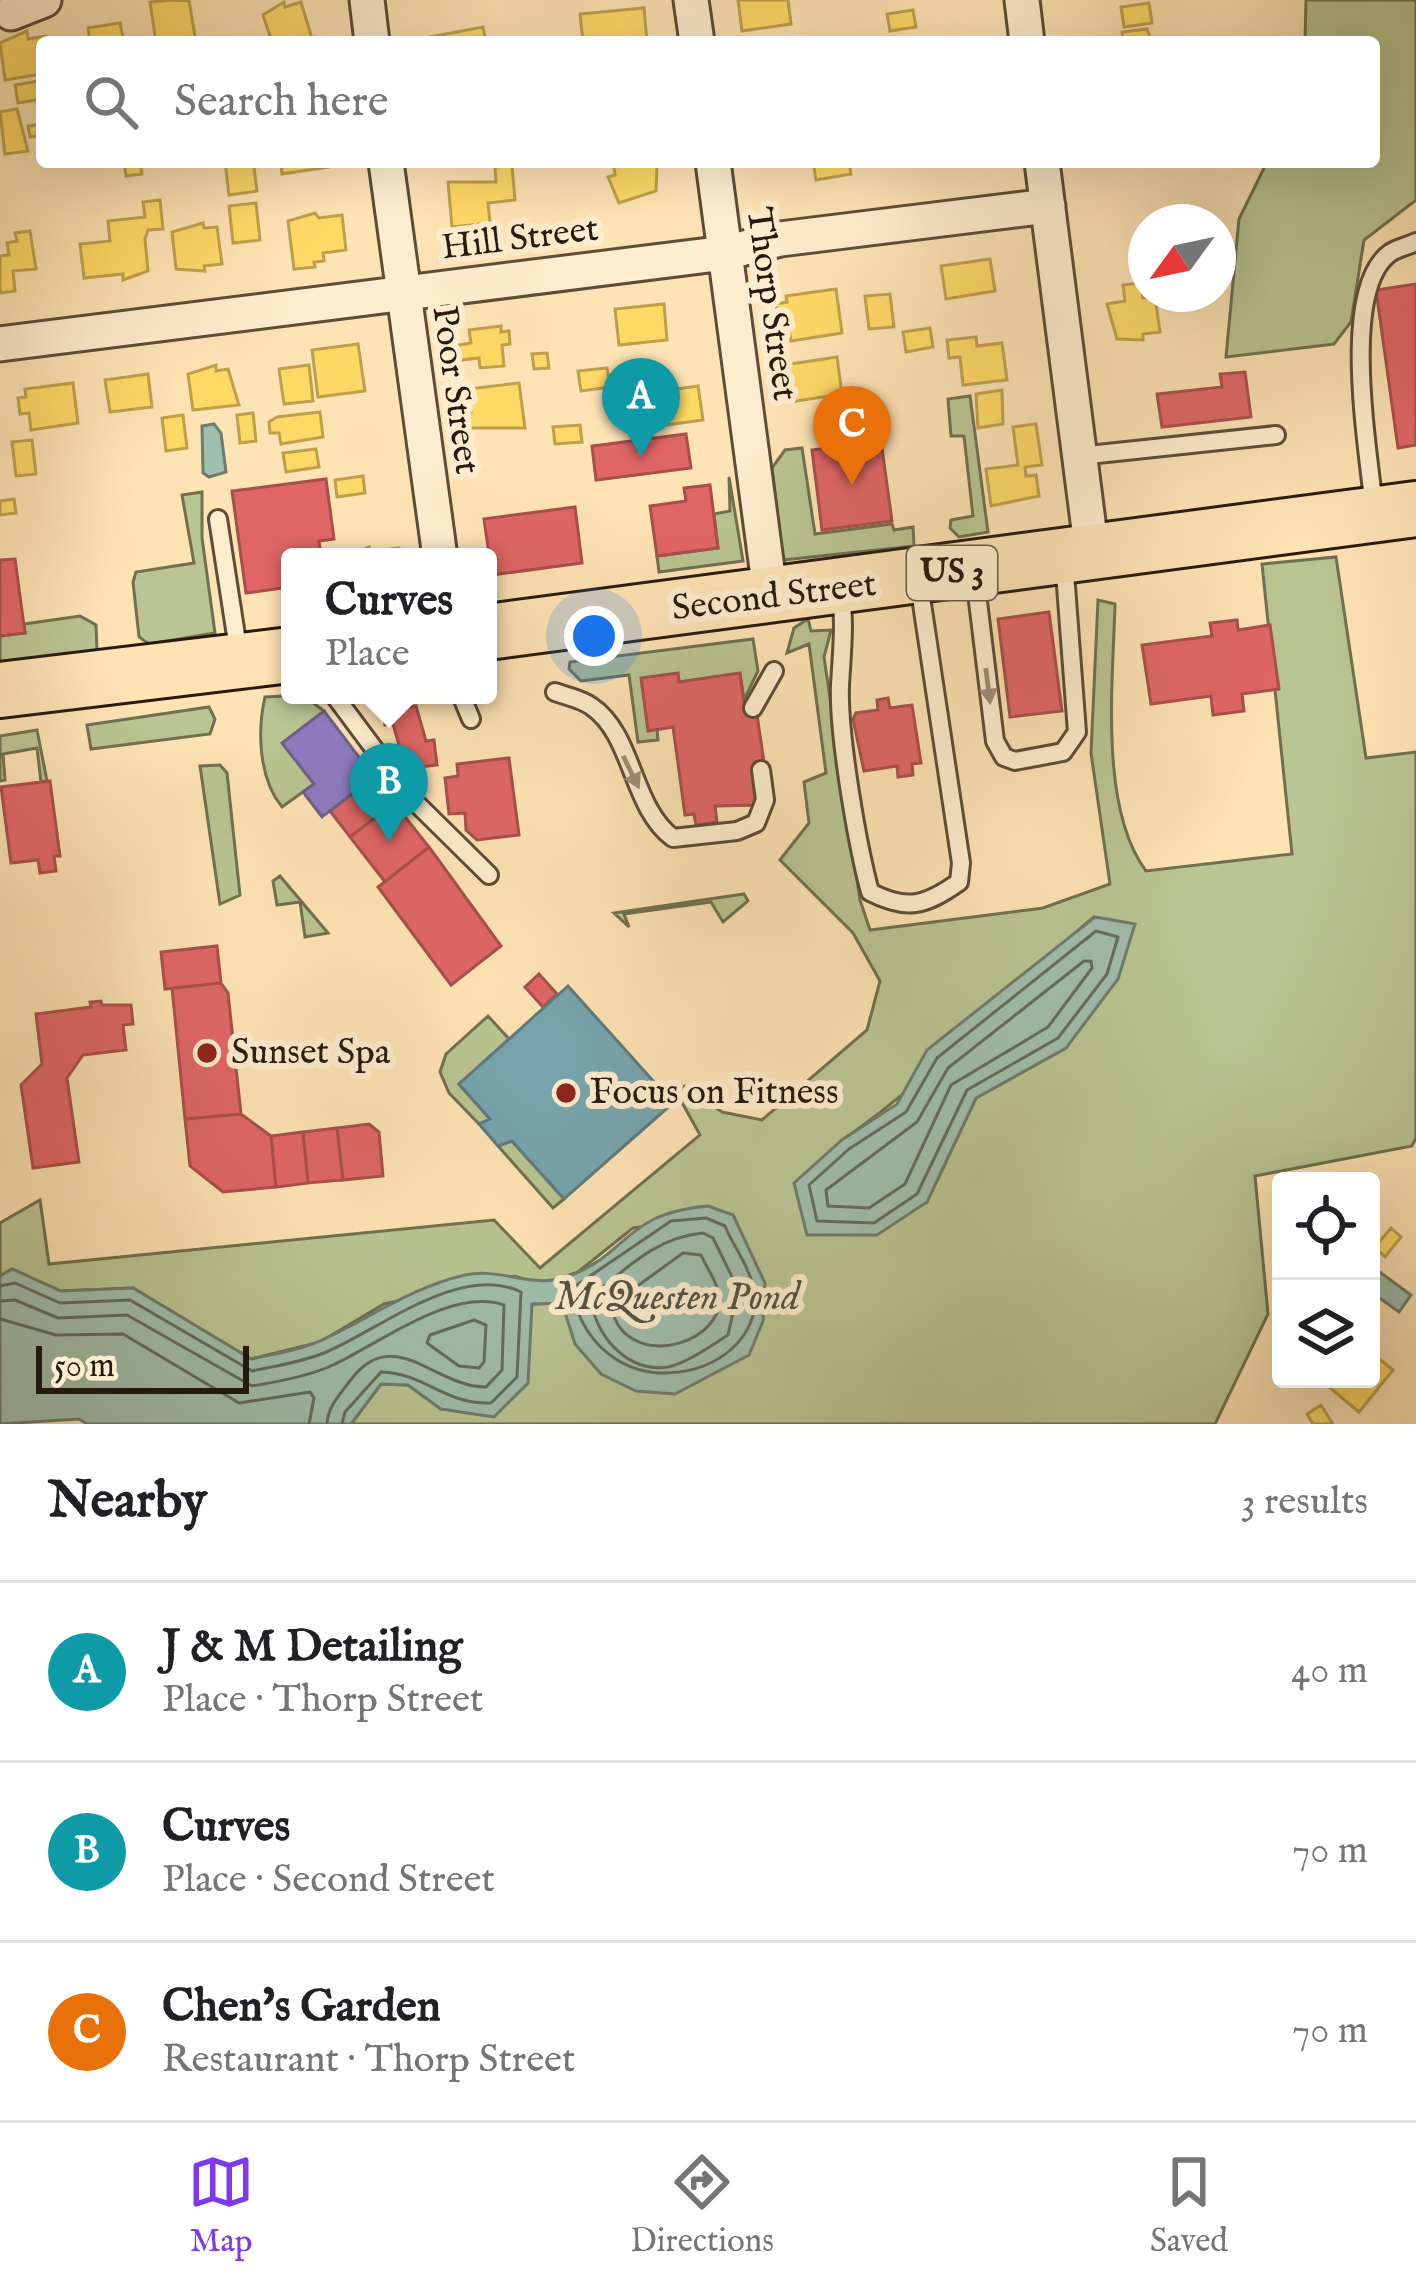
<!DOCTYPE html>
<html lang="en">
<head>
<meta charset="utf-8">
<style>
  :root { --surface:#fff; --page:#f2f2f2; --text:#202124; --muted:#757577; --line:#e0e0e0; --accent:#7c3aed }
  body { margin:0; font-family:"IM FELL English",serif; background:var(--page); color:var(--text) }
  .controls { position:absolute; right:36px; bottom:36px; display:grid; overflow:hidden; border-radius:12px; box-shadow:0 12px 48px #0002 }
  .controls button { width:108px; height:108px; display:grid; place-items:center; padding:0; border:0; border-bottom:3px solid var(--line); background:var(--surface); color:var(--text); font:60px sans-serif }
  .compass { position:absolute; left:1128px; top:204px; width:108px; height:108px; border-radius:50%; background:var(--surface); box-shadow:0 12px 48px #0002; rotate:237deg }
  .scale { position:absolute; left:36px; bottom:30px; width:213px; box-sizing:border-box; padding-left:12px; border:6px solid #261a0e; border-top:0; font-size:33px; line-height:42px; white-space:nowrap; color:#261a0e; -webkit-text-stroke:9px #feedce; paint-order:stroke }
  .you { position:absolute; left:594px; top:636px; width:42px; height:42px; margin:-30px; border:9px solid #fff; border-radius:50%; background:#1a73e8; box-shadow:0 0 0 18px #1a73e833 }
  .badge { display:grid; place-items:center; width:78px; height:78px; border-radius:50%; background:var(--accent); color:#fff; font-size:39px; font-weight:700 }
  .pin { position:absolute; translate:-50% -99px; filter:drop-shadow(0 3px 6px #0008) }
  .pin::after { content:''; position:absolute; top:63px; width:42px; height:36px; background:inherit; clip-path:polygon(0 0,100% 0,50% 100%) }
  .popup { position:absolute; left:281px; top:548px; width:216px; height:156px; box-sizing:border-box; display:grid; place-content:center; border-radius:12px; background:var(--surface); filter:drop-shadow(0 3px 9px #0005); font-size:39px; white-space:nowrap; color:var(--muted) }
  .popup b { font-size:45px; color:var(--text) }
  .popup::after { content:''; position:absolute; left:50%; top:100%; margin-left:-24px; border:24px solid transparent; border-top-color:var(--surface) }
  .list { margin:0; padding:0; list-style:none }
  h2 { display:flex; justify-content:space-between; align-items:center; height:156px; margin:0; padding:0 48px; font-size:51px }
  h2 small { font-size:39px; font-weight:400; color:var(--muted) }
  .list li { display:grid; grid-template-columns:78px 1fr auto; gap:36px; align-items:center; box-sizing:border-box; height:180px; padding:0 48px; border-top:3px solid var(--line) }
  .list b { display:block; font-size:45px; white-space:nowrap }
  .list p { margin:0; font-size:39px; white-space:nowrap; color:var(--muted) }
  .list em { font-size:39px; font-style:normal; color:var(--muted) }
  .icon { flex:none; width:66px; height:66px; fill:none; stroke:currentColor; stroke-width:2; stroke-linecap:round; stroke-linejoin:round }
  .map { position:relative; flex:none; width:1416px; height:1424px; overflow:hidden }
  .search { position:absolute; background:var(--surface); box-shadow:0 12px 48px #0002; left:36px; right:36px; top:36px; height:132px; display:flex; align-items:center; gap:30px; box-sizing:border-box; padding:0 42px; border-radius:12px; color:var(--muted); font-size:45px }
  .sheet { height:696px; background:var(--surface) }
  nav { display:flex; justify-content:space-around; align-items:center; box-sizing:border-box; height:168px; border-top:3px solid var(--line); background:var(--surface); font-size:33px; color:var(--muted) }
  nav a { display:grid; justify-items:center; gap:6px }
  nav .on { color:var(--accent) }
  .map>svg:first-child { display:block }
</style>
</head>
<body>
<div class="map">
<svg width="1416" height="1424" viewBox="0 0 1416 1424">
  <rect width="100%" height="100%" fill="#fee3b4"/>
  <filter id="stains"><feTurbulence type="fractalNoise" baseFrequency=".00167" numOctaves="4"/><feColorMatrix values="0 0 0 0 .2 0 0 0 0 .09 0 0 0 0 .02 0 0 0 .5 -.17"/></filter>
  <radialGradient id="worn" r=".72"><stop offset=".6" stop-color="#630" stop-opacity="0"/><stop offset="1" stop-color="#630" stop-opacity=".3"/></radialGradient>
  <path fill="#b9c592" stroke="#707050" stroke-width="3" fill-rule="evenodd" d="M1306 0H1416V200L1364 240 1351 322 1334 344 1226 357 1239 219 1267 162H1374V42H1305Z
    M970 396 988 532 959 537 950 528 951 520 973 516 964 436H951L948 399Z
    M802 448 815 534 892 524 894 530 913 527 914 546 783 560 772 468 785 450Z
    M729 477 743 561 659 572 657 556 718 548 714 514 730 511Z
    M202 492V538L215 633 149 644 139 637 133 582 136 572 194 563 182 495Z
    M1336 557 1366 758 1416 752V1138L1412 1146 1255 1176 1268 1314 1215 1424H351L381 1384 408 1385 441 1409 532 1304 562 1303 746 1246 733 1215 633 1228 578 1272 541 1285 515 1276 384 1304 320 1342 251 1359 133 1288 60 1291 12 1269 0 1276V1223L40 1200 49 1264 494 1220 540 1268 700 1135 675 1090 685 1086 722 1112 762 1120 867 1030 880 981 853 933 780 860 809 823 804 782 826 773 809 644 787 653 794 628 808 619 811 631 831 630 824 657 860 900 870 930 1043 908 1110 884 1091 753 1098 600 1115 604C1113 682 1099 808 1146 871L1292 854 1262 564ZM1094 917 1134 925 1066 1048 976 1098 927 1202 842 1140C936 1078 1007 988 1094 917Z
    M80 616 96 625 97 651 0 663V636L25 633 24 624Z
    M753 639 758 671 744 700 740 674 679 682 678 674 657 730 658 740 638 742 629 675 581 681 569 669 570 662Z
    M303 695 324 711 283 743 314 784 282 807C259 779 257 732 265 697Z
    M209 707 215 719 210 734 91 749 87 725Z
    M37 730 47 781 41 782 37 748 3 754 5 780 0 781V736Z
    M220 765 227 773 240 895 220 904 200 766Z
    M280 876 328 933 305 937 300 902 277 905 273 881Z
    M744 894 748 901 723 922 711 902 624 914 629 927 614 913Z
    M488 1016 509 1039 459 1084 490 1119 479 1124 449 1093 440 1072 446 1054Z
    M512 1141 564 1199 553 1208 498 1146Z"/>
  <path fill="#a0bead" stroke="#6f7c6d" stroke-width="3" d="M214 424 221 433 226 472 209 477 203 473 202 426Z
    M1095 917 1135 924 1118 979 1066 1048 976 1098 927 1202 877 1235H807L794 1183 842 1140 897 1104 927 1050Z
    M708 1206 733 1215 765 1283 763 1321 749 1355 675 1394 636 1391 601 1374 575 1344 562 1303 532 1304 528 1383 494 1417 441 1409 408 1385 381 1384 351 1424H87L79 1419 0 1424V1276L12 1269 61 1291 133 1288 251 1359C274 1354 301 1350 322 1340 370 1318 412 1287 465 1275 505 1267 531 1291 572 1275 630 1251 626 1213 708 1206Z
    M1377 1270 1411 1295 1399 1312 1371 1292Z"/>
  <path fill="#ffd966" stroke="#bea04c" stroke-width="3" d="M172 0 189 1 196 42H156L150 2Z
    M738 0H788L791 24 742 31Z
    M284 2 285 7 301 2 313 42H272L263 15Z
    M1149 3 1152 23 1124 27 1121 7Z
    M644 8 647 42H583L580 14Z
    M913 10 916 27 890 31 887 14Z
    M120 23 124 42H90L88 28Z
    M483 27 486 42H431L430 37Z
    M1147 29 1152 42H1123L1122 32Z
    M27 31 28 39 46 36 59 42H42V74L5 80 0 43Z
    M39 81 42 99 18 103 15 85Z
    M17 109 28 151 5 154 0 112Z
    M42 124V135L30 137 28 126Z
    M124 162H140L142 174 126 176Z
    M225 162H259L254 168 257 191 229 195Z
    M281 162H328L329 167 282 174Z
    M613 162 657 165 656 191 619 203 608 177 615 175Z
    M813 162H849L851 174 816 180Z
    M512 166 515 200 488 203 490 223 452 227 448 182H496L495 167Z
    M160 200 163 229 148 230 145 239 148 271 123 280V274L84 278 80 244 110 241 108 221 145 217 143 202Z
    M256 203 260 240 233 243 229 206Z
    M315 213 319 218 342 215 346 250 323 253 324 261 314 262 315 267 294 269 288 221Z
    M203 223 204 228 217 227 222 264 204 266 205 271 176 269 172 232Z
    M30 231 36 269 13 271 15 291 0 293V256L9 255 7 243 17 241 15 233Z
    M990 259 995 291 946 299 941 266Z
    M1141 283 1143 298 1155 297 1160 332 1143 334V340L1117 339 1107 304 1125 301 1123 285Z
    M836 289 842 333 791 341 790 335 781 336 776 304 787 302 786 296Z
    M890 294 894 327 869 329 865 296Z
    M664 304 667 340 619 345 615 309Z
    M501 326V332L509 331 510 344 502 345 504 366 480 368 479 358 461 360 459 345 471 343 469 330Z
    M930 328 933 347 906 352 903 332Z
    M976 337 977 346 1002 343 1007 380 963 385 960 357 949 358 947 340Z
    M358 344 365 391 318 397 312 350Z
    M547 353 549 368 534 369 532 354Z
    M837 357 842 394 790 402 784 365Z
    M216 365V371L228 369 239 405 193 410 188 374Z
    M309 365 313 401 284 404 279 369Z
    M607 368 610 387 581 391 578 371Z
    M148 374 152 407 110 412 105 380Z
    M668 381 670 390 698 386 703 420 659 426 654 383Z
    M73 383 78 423 31 430 29 413 20 414 18 398 26 397 25 389Z
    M519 383 525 428H466L464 412H471L469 389Z
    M1002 390 1003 424 978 428 976 394Z
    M320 412 323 437 281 444 279 433H270L269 422 277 417Z
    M253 413 256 441 240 443 237 415Z
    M183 415 187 448 166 451 162 418Z
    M1036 424 1042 465 1025 467 1026 476 1036 475 1039 496 991 506 986 469 1018 465 1013 427Z
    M580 425 582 442 555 444 553 427Z
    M32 440 36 474 16 476 12 442Z
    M316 449 319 467 286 472 283 453Z
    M363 476 365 493 337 497 335 480Z
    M14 499 16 513 0 515V501Z
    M369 547 370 552 399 548 401 557H347Z
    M1391 1228 1401 1237 1385 1257 1375 1247Z
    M1371 1352 1393 1370 1359 1412 1323 1382 1371 1379Z
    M1321 1405 1333 1424H1313L1307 1414Z"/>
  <path fill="#e06666" stroke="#a84f4c" stroke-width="3" d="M1416 284V445L1398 448 1376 290Z
    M1245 372 1251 417 1162 427 1157 394 1222 387 1220 374Z
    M686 434 691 468 596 480 592 446Z
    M881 441 892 521 822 530 812 450Z
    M326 479 334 539 319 541 321 557H290V587L246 593 232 491Z
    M710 485 718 548 657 556 650 506 686 501 684 488Z
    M575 507 582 563 492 575 484 519Z
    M15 559 25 633 0 636V560Z
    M1049 612 1062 711 1010 717 998 619Z
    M1237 620 1238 630 1270 625 1279 689 1242 694 1244 711 1213 715 1211 696 1151 704 1142 645 1212 636 1210 623Z
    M678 673 679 682 740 673 745 709 756 708 765 769 760 805 715 806 717 822 696 825 694 814 685 815 673 727 648 731 641 678Z
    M406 697 408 707 416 706 426 741 434 740 437 765 412 768 401 752 393 724 385 725 382 700Z
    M888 698 890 708 912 705 921 763 912 764 913 775 898 777 897 766 864 771 853 719 856 713 878 710 877 700Z
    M509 758 519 835 477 840 466 830 465 813 449 814 445 778 458 776 457 764Z
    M374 777 394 803 350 837 330 811Z
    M50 781 60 856H54L56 871 40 873 38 860 11 863 1 787Z
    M394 803 429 847 385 882 350 837Z
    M429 847 501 946 451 985 378 887Z
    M217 946 221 983 165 989 161 952Z
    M539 974 557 994 543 1007 525 987Z
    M221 983 228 993 241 1114 185 1119 172 988Z
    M101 1001 102 1005H131L133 1024 123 1025 126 1050 83 1055 67 1078 79 1162 33 1168 21 1085 42 1064 36 1014 91 1007 90 1002Z
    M241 1114 271 1136 276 1187 223 1192 190 1166 185 1119Z
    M369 1124 379 1132 383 1176 343 1180 337 1128Z
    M337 1128 343 1180 308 1183 303 1132Z
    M303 1132 308 1183 276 1187 271 1136Z"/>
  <path fill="#8e7cc3" stroke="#6f5f8d" stroke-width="3" d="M324 711 374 777 322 817 303 792 314 784 282 743Z"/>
  <path fill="#76a5af" stroke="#5e7b7f" stroke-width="3" d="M568 986 673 1103 564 1199 512 1141 498 1146 479 1124 490 1119 459 1084Z"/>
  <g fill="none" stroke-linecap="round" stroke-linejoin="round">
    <path stroke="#636c5e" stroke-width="3" d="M1096 931 1118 937 1107 974 1058 1038 967 1090 917 1194 874 1223 817 1221 809 1185 849 1149 906 1112 937 1058Z
      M1084 961H1091L1092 968 1048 1027 951 1085 905 1184 869 1208 828 1206 826 1190 917 1122 948 1068Z
      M706 1218 725 1226C732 1244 749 1266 753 1286 773 1376 600 1424 571 1289L671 1221Z
      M703 1233 713 1238 738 1289 728 1335C712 1345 687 1363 668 1367 627 1374 593 1333 591 1297 626 1269 656 1237 703 1233Z
      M683 1253 701 1255C707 1269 719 1284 719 1299 721 1347 622 1372 611 1305Z
      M0 1286 15 1283 60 1303 130 1300 252 1371C275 1366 302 1362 324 1353 378 1331 460 1262 521 1292L517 1377 491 1403C445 1405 425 1373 381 1372L345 1412 342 1424
      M0 1301 15 1300 58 1318 127 1315 252 1386C277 1382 310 1376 333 1365 379 1344 451 1287 504 1305L502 1370 486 1387C433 1387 393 1321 349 1382 339 1396 328 1406 327 1424
      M0 1319 56 1335 123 1334 239 1403 310 1392 314 1398 309 1424
      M474 1320 486 1325 484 1362 479 1368 459 1366 427 1343 430 1335Z"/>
    <g stroke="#5c4c38" stroke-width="22">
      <path id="lane" d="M1079 456 1276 435
        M1374 509C1369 452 1339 290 1390 253 1397 248 1408 246 1416 242
        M218 519 239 655
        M975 577 995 741 1004 757 1015 761 1063 752 1077 732 1064 560
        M841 590C845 623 842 651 840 685 838 733 857 844 870 892 907 911 925 906 959 882L961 863 919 584
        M555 692C566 696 581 699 591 706 634 735 631 807 673 838L737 831 756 823 765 800 761 770
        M334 695 410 797 489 875
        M461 695 471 719
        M753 708 774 671"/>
    </g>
    <g stroke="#5c4c38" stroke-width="39">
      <path id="street" d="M367 0 372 42
        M691 0 697 42
        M1022 0 1027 42
        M11 13 44 0
        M386 162 440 557
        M713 162 771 599
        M1042 162 1092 553
        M0 344 725 253 780 239 1048 206"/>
    </g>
    <g stroke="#261a0e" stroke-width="60">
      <path id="primary" d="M488 632 1416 509
        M0 690 290 655"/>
    </g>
    <use href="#lane" stroke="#feedce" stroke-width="16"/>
    <use href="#street" stroke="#feedce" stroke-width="33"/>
    <use href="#primary" stroke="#fee3b4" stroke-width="54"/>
  </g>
  <defs><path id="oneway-solid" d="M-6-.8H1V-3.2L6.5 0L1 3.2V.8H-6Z" transform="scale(3)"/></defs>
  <g fill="#9d8e78">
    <use href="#oneway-solid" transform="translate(988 686) rotate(83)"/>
    <use href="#oneway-solid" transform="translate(631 772) rotate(64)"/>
  </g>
  <g fill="#8f2418" stroke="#feedce" stroke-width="4.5">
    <circle cx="207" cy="1053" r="12"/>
    <circle cx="566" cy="1093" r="12"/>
  </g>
  <g text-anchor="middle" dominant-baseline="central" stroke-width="12" stroke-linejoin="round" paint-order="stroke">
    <rect fill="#feedce" stroke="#675948" stroke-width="3" x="907" y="546" width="90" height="54" rx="9"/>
    <g font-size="33" font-weight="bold" fill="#261a0e">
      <text x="952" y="573">US 3</text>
    </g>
    <g font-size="36" fill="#261a0e" stroke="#feedce">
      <text transform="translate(520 239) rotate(-7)">Hill Street</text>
      <text transform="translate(771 304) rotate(82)">Thorp Street</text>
      <text transform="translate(455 390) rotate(82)">Poor Street</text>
      <text transform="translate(774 597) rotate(-7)">Second Street</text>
    </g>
    <g font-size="36" fill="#261a0e" stroke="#feedce" text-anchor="start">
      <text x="231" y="1053">Sunset Spa</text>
      <text x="590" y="1093">Focus on Fitness</text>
    </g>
    <g font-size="39" font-style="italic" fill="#515346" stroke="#feedce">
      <text x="677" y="1298">McQuesten Pond</text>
    </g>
  </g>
  <rect width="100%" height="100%" filter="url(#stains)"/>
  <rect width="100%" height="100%" fill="url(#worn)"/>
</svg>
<div class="controls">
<button><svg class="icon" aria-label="locate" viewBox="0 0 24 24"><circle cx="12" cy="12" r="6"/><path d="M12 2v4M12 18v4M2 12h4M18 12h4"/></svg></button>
<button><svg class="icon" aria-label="layers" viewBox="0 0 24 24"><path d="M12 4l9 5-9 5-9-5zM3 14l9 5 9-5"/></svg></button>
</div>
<svg class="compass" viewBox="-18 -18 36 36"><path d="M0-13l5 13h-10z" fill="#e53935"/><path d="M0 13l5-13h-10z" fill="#757577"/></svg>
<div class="scale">50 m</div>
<div class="you"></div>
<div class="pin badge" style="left:641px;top:457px;background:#0f9aa8">A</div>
<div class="pin badge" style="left:389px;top:842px;background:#0f9aa8">B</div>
<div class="popup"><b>Curves</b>Place</div>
<div class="pin badge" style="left:852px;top:485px;background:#e8710a">C</div>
<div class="search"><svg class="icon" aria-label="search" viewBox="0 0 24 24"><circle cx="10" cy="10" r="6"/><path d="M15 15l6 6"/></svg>Search here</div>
</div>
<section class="sheet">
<h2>Nearby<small>3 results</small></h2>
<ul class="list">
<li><span class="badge" style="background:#0f9aa8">A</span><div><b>J &amp; M Detailing</b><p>Place · Thorp Street</p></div><em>40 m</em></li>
<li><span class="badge" style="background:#0f9aa8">B</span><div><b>Curves</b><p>Place · Second Street</p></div><em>70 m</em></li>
<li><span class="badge" style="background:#e8710a">C</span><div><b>Chen's Garden</b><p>Restaurant · Thorp Street</p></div><em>70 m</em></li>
</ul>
</section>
<nav>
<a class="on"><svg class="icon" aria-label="map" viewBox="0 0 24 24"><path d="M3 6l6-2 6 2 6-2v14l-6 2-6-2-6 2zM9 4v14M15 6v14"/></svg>Map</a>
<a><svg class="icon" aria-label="directions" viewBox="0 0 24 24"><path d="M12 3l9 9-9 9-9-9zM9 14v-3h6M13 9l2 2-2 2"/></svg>Directions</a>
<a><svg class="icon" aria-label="saved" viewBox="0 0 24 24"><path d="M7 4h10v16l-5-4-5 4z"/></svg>Saved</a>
</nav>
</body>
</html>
